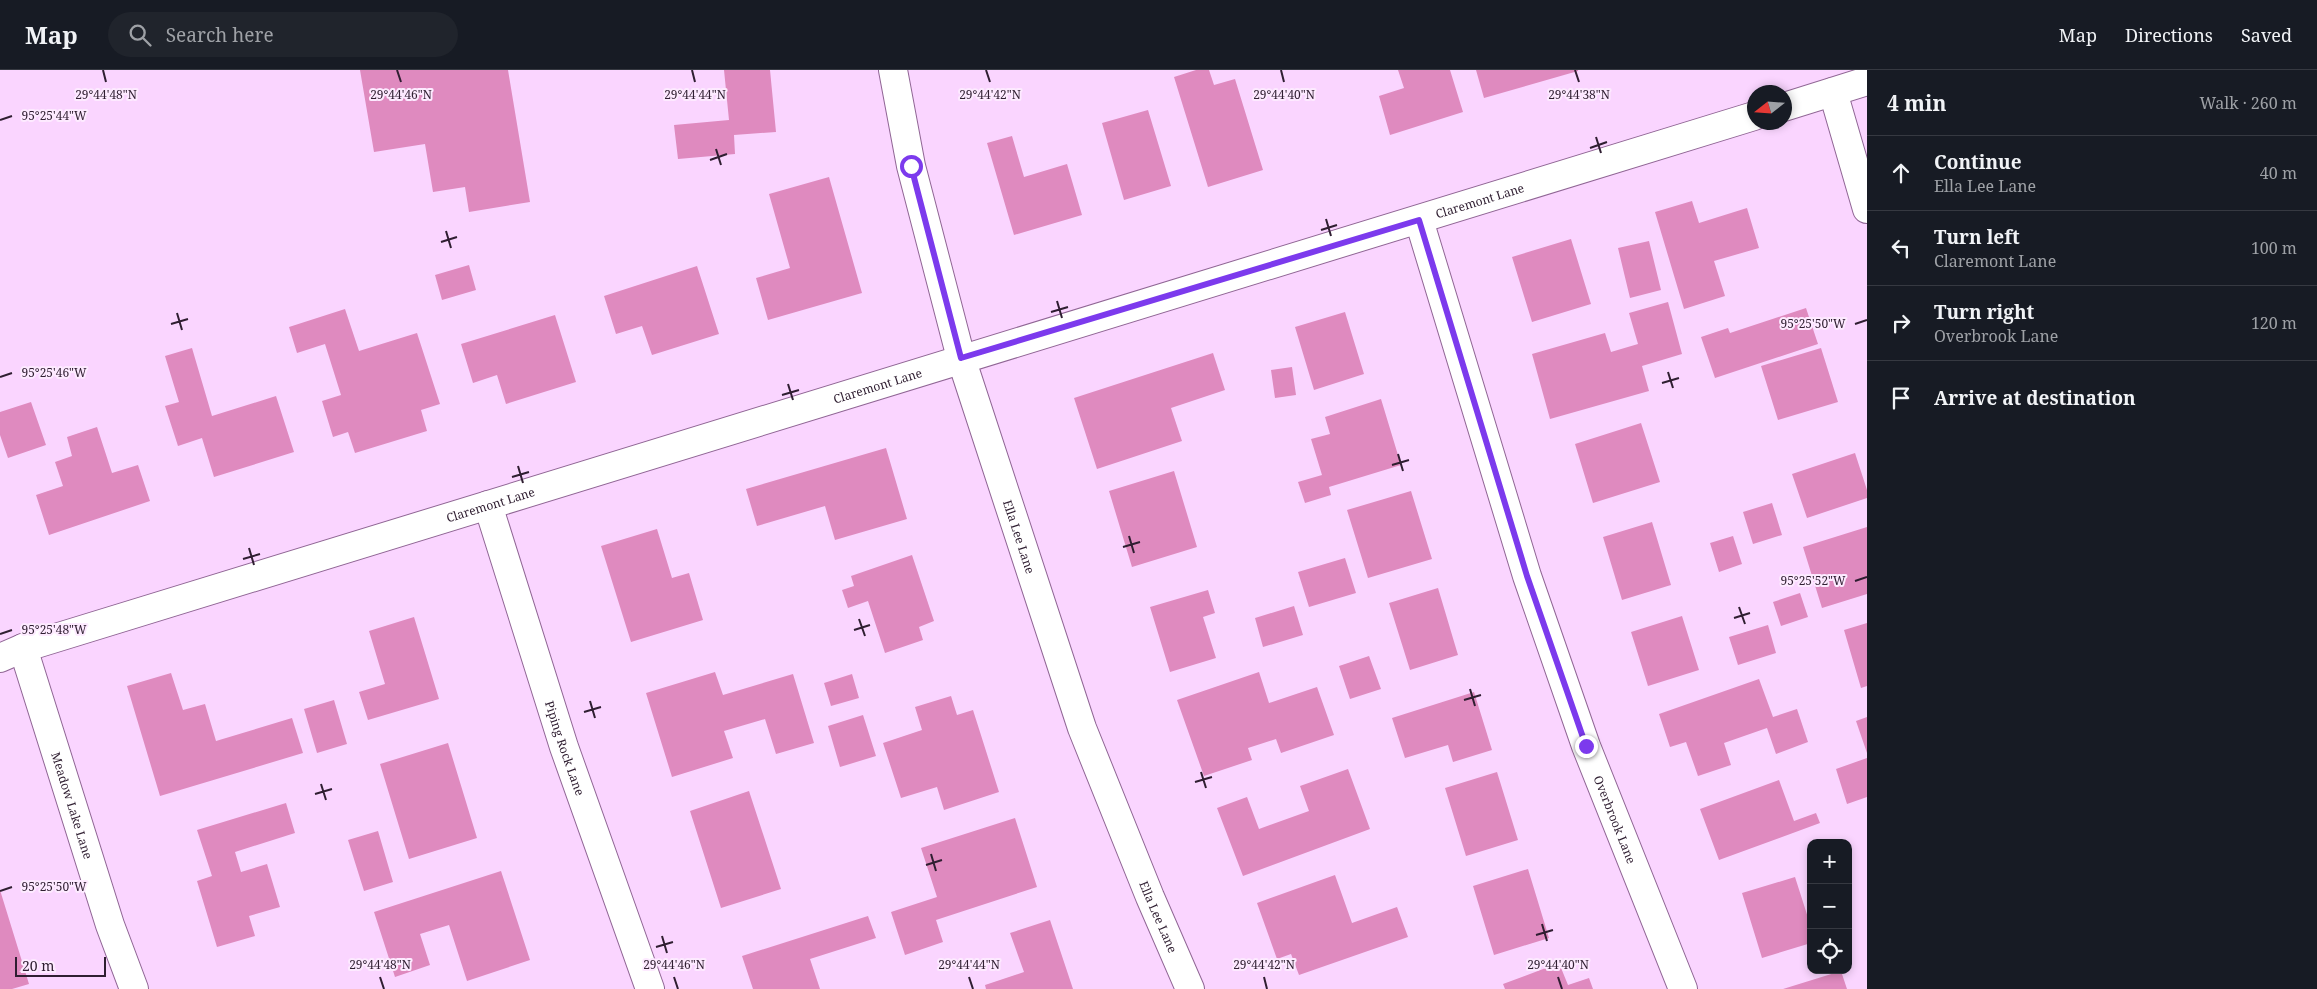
<!DOCTYPE html>
<html lang="en">
<head>
<meta charset="utf-8">
<style>
  :root { --surface:#171b24; --page:#20242c; --text:#f1f3f6; --muted:#9ea1a6; --line:#363941 }
  body { margin:0; font-family:"Noto Serif",serif; background:var(--page); color:var(--text) }
  .controls { position:absolute; right:15px; bottom:15px; display:grid; overflow:hidden; border-radius:10px; box-shadow:0 2px 8px #0003 }
  .controls button { width:45px; height:45px; display:grid; place-items:center; padding:0; border:0; border-bottom:1px solid var(--line); background:var(--surface); color:var(--text); font:25px sans-serif }
  .compass { position:absolute; left:1747px; top:15px; width:45px; height:45px; border-radius:50%; background:var(--surface); box-shadow:0 2px 8px #0003; rotate:253deg }
  .scale { position:absolute; left:15px; bottom:12px; width:91px; box-sizing:border-box; padding-left:5px; border:2px solid #2f1e31; border-top:0; font-size:14px; line-height:18px; white-space:nowrap; color:#2f1e31; -webkit-text-stroke:4px #fdeaff; paint-order:stroke }
  .stop { position:absolute; width:15px; height:15px; margin:-11px; border:4px solid #7c3aed; border-radius:50%; background:#fff }
  .stop.end { background:#7c3aed; border-color:#fff; box-shadow:0 1px 5px #0008 }
  .list { margin:0; padding:0; list-style:none }
  h2 { display:flex; justify-content:space-between; align-items:center; height:65px; margin:0; padding:0 20px; font-size:21px }
  h2 small { font-size:16px; font-weight:400; color:var(--muted) }
  .list li { display:grid; grid-template-columns:32px 1fr auto; gap:15px; align-items:center; box-sizing:border-box; height:75px; padding:0 20px; border-top:1px solid var(--line) }
  .list b { display:block; font-size:19px; white-space:nowrap }
  .list p { margin:0; font-size:16px; white-space:nowrap; color:var(--muted) }
  .list em { font-size:16px; font-style:normal; color:var(--muted) }
  .icon { flex:none; width:28px; height:28px; fill:none; stroke:currentColor; stroke-width:2; stroke-linecap:round; stroke-linejoin:round }
  .map { position:relative; flex:none; width:1867px; height:919px; overflow:hidden }
  header { display:flex; align-items:center; gap:30px; box-sizing:border-box; height:70px; padding:0 25px; background:var(--surface); border-bottom:1px solid var(--line) }
  header strong { font-size:24px }
  nav { display:flex; gap:28px; margin-inline-start:auto; font-size:18px }
  .search { width:350px; height:45px; background:var(--page); display:flex; align-items:center; gap:12px; box-sizing:border-box; padding:0 18px; border-radius:28px; color:var(--muted); font-size:19px }
  main { display:flex }
  aside { flex:1; background:var(--surface) }
  .map>svg:first-child { display:block }
</style>
</head>
<body>
<header>
<strong>Map</strong>
<div class="search"><svg class="icon" aria-label="search" viewBox="0 0 24 24"><circle cx="10" cy="10" r="6"/><path d="M15 15l6 6"/></svg>Search here</div>
<nav><a>Map</a><a>Directions</a><a>Saved</a></nav>
</header>
<main>
<div class="map">
<svg width="1867" height="919" viewBox="0 0 1867 919">
  <rect width="100%" height="100%" fill="#fad5ff"/>
  <path fill="#df8abf" d="M360 0H508L530 132 469 142 465 117 433 122 425 74 374 82Z
    M724 0H770L776 62 734 65 735 84 678 89 674 55 729 50Z
    M1196 0H1209L1214 15 1235 9 1263 100 1208 117 1174 7Z
    M1398 0H1450L1463 42 1390 65 1379 26 1404 18Z
    M1476 0H1578V1L1484 28Z
    M1148 40 1171 116 1124 130 1102 53Z
    M1012 66 1024 107 1067 94 1082 145 1014 165 987 73Z
    M829 107 862 223 768 250 756 208 790 198 769 124Z
    M1692 131 1699 153 1747 138 1759 178 1714 191 1725 226 1684 239 1655 142Z
    M1571 169 1591 234 1532 252 1512 187Z
    M1649 171 1661 220 1630 228 1618 178Z
    M469 195 476 220 442 230 435 205Z
    M697 196 719 264 652 285 642 256 616 264 604 226Z
    M1668 232 1682 284 1642 296 1649 321 1550 349 1532 284 1605 263 1611 282 1638 274 1629 243Z
    M1806 238 1818 274 1715 308 1701 267 1728 258 1730 263Z
    M345 239 359 281 417 263 440 334 421 340 427 361 355 383 348 362 333 367 322 331 341 325 325 274 297 283 289 257Z
    M1345 242 1364 304 1314 320 1295 257Z
    M555 245 576 312 506 334 497 305 473 313 461 274Z
    M192 278 212 346 276 326 294 382 214 407 202 368 178 376 165 336 179 332 165 286Z
    M1821 278 1838 332 1778 350 1761 296Z
    M1213 283 1225 320 1171 338 1182 371 1097 399 1074 328Z
    M1292 297 1296 325 1275 328 1271 300Z
    M1381 329 1401 395 1329 417 1331 425 1305 433 1298 412 1322 405 1311 369 1330 364 1325 347Z
    M31 332 46 375 8 388 0 365V342Z
    M1641 353 1660 412 1593 433 1575 374Z
    M97 357 112 403 138 395 150 431 49 465 36 425 63 416 55 392 72 386 67 367Z
    M886 378 907 449 835 470 825 436 757 456 746 419Z
    M1855 383 1867 420V428L1807 448 1792 404Z
    M1174 401 1197 477 1132 497 1109 421Z
    M1411 421 1432 489 1368 508 1347 440Z
    M1772 433 1782 465 1753 474 1743 442Z
    M1652 452 1671 515 1622 530 1603 467Z
    M1867 457V524L1822 538 1803 477Z
    M657 459 672 508 689 503 703 550 631 572 601 476Z
    M1733 466 1742 494 1719 502 1710 473Z
    M912 485 934 551 919 557 923 570 885 583 868 531 848 538 842 520 854 516 851 506Z
    M1345 488 1356 523 1309 537 1298 502Z
    M1438 518 1458 585 1410 600 1389 533Z
    M1208 520 1215 543 1203 547 1216 588 1170 602 1150 537Z
    M1800 523 1808 547 1781 556 1773 532Z
    M1294 536 1303 565 1263 577 1255 548Z
    M1682 546 1699 600 1648 616 1631 562Z
    M414 547 439 629 368 650 359 622 385 614 369 561Z
    M1867 553V616L1861 618 1844 560Z
    M1768 555 1776 583 1738 595 1729 567Z
    M1369 586 1381 619 1350 629 1339 596Z
    M715 602 723 625 793 604 814 673 776 684 765 649 724 661 733 688 672 707 646 623Z
    M1259 602 1269 633 1317 617 1334 665 1281 683 1276 669 1248 678 1252 690 1204 706 1177 630Z
    M171 603 183 640 205 634 216 671 292 648 303 683 160 726 127 616Z
    M852 604 859 628 831 636 824 613Z
    M1759 609 1773 647 1797 639 1808 672 1776 684 1767 658 1724 673 1731 695 1698 706 1686 672 1670 677 1659 644Z
    M1474 622 1492 680 1453 692 1448 675 1405 688 1392 648Z
    M951 626 957 645 973 640 999 722 944 740 937 717 901 728 883 673 922 660 915 637Z
    M334 630 347 674 317 683 304 639Z
    M863 645 876 686 840 697 828 656Z
    M1867 647V683L1856 651Z
    M448 673 477 768 409 789 380 694Z
    M1867 688V727L1847 734 1836 699Z
    M1348 699 1370 759 1243 806 1217 738 1247 727 1259 759 1309 741 1300 716Z
    M1497 702 1518 770 1466 786 1445 718Z
    M1779 710 1794 751 1816 743 1820 753 1719 790 1700 739Z
    M749 721 781 819 721 838 690 741Z
    M286 733 295 763 235 782 241 802 267 794 280 837 249 846 255 866 217 877 197 811 212 806 197 760Z
    M1015 748 1037 817 936 850 943 872 905 885 891 842 937 827 921 778Z
    M378 761 393 812 364 821 348 770Z
    M1528 799 1549 868 1494 885 1473 816Z
    M501 801 530 890 467 911 449 855 420 864 430 895 395 907 374 842Z
    M1335 805 1352 853 1397 837 1408 867 1299 905 1291 884 1277 889 1257 833Z
    M1795 807 1811 857V873L1762 888 1742 823Z
    M0 820 29 914 12 919H0Z
    M868 846 876 868 810 889 820 919H753L742 886Z
    M1050 850 1073 919H986L985 915 1024 902 1010 863Z
    M1559 893 1568 915 1589 908 1593 919H1505L1503 914Z
    M1841 901 1847 919H1783Z"/>
  <g fill="none" stroke-linecap="round" stroke-linejoin="round">
    <g stroke="#906695" stroke-width="30">
      <g id="minor">
        <path id="s1" d="M893 0 911 96 961 288 1082 658 1150 827 1190 919"/>
        <path d="M1833 22 1867 139"/>
        <path d="M1784 37 1867 11"/>
        <path id="s2" d="M1419 150 1527 506 1586 676 1683 919"/>
        <path id="s3" d="M488 435 564 677 650 919"/>
        <path id="s4" d="M23 578 110 855 134 919"/>
        <path id="s5" d="M0 588 23 578 1754 46"/>
      </g>
    </g>
    <use href="#minor" stroke="#fff" stroke-width="28"/>
  </g>
  <g fill="none" stroke-linecap="round" stroke-linejoin="round">
    <path stroke="#7c3aed" stroke-width="6" d="M911 96 961 288 1419 150 1527 506 1586 676"/>
  </g>
  <path fill="none" stroke="#2f1e31" stroke-width="2" d="M103 0 106 12M397 0 401 12M692 0 695 12M986 0 990 12M1281 0 1284 12M1575 0 1579 12M0 50 12 46M1596 67 1601 83M1590 78 1607 72M716 79 721 95M710 90 727 84M1326 149 1331 166M1321 160 1337 155M446 161 451 178M441 172 457 167M1057 231 1062 248M1051 242 1068 237M177 243 182 260M171 254 188 249M1855 254 1867 250M1668 302 1673 318M0 307 12 303M1662 313 1679 308M788 314 793 330M782 325 799 320M1398 384 1403 401M1392 395 1409 390M518 396 523 413M512 407 529 402M1129 466 1134 483M1123 477 1140 472M249 478 254 495M243 489 260 484M1855 511 1867 507M1739 537 1745 554M1734 548 1750 543M859 549 865 566M854 560 870 555M0 564 12 560M1470 619 1475 636M1464 630 1481 625M590 631 595 648M584 642 601 637M1201 702 1206 718M1195 712 1212 707M321 714 326 730M315 724 332 719M931 784 936 801M926 795 942 790M0 821 12 817M1542 854 1547 871M1536 865 1553 860M662 866 667 883M656 877 673 872M380 907 384 919M674 907 678 919M969 907 973 919M1264 907 1267 919M1558 907 1562 919"/>
  <g text-anchor="middle" dominant-baseline="central" stroke-width="4" stroke-linejoin="round" paint-order="stroke">
    <g font-size="12" fill="#2f1e31" stroke="#fdeaff">
      <text stroke="none"><textPath href="#s5" startOffset="1549">Claremont Lane</textPath></text>
      <text stroke="none"><textPath href="#s5" startOffset="919">Claremont Lane</textPath></text>
      <text stroke="none"><textPath href="#s5" startOffset="514">Claremont Lane</textPath></text>
      <text stroke="none"><textPath href="#s1" startOffset="484">Ella Lee Lane</textPath></text>
      <text stroke="none"><textPath href="#s3" startOffset="255">Piping Rock Lane</textPath></text>
      <text stroke="none"><textPath href="#s4" startOffset="165">Meadow Lake Lane</textPath></text>
      <text stroke="none"><textPath href="#s2" startOffset="631">Overbrook Lane</textPath></text>
      <text stroke="none"><textPath href="#s1" startOffset="889">Ella Lee Lane</textPath></text>
    </g>
  </g>
  <g font-size="12" text-anchor="middle" fill="#2f1e31" stroke="#fdeaff" stroke-width="4" stroke-linejoin="round" paint-order="stroke">
    <text x="106" y="29">29°44'48"N</text>
    <text x="401" y="29">29°44'46"N</text>
    <text x="695" y="29">29°44'44"N</text>
    <text x="990" y="29">29°44'42"N</text>
    <text x="1284" y="29">29°44'40"N</text>
    <text x="1579" y="29">29°44'38"N</text>
    <text x="54" y="50">95°25'44"W</text>
    <text x="1813" y="258">95°25'50"W</text>
    <text x="54" y="307">95°25'46"W</text>
    <text x="1813" y="515">95°25'52"W</text>
    <text x="54" y="564">95°25'48"W</text>
    <text x="54" y="821">95°25'50"W</text>
    <text x="380" y="899">29°44'48"N</text>
    <text x="674" y="899">29°44'46"N</text>
    <text x="969" y="899">29°44'44"N</text>
    <text x="1264" y="899">29°44'42"N</text>
    <text x="1558" y="899">29°44'40"N</text>
  </g>
</svg>
<div class="controls">
<button>+</button>
<button>−</button>
<button><svg class="icon" aria-label="locate" viewBox="0 0 24 24"><circle cx="12" cy="12" r="6"/><path d="M12 2v4M12 18v4M2 12h4M18 12h4"/></svg></button>
</div>
<svg class="compass" viewBox="-18 -18 36 36"><path d="M0-13l5 13h-10z" fill="#e53935"/><path d="M0 13l5-13h-10z" fill="#9ea1a6"/></svg>
<div class="scale">20 m</div>
<div class="stop" style="left:911px;top:96px"></div>
<div class="stop end" style="left:1586px;top:676px"></div>
</div>
<aside>
<h2>4 min<small>Walk · 260 m</small></h2>
<ul class="list">
<li><svg class="icon" aria-label="ahead" viewBox="0 0 24 24"><path d="M12 20V5M6 11l6-6 6 6"/></svg><div><b>Continue</b><p>Ella Lee Lane</p></div><em>40 m</em></li>
<li><svg class="icon" aria-label="left" viewBox="0 0 24 24"><path d="M17 20v-9H6M10 6l-5 5 5 5"/></svg><div><b>Turn left</b><p>Claremont Lane</p></div><em>100 m</em></li>
<li><svg class="icon" aria-label="right" viewBox="0 0 24 24"><path d="M7 20v-9h11M14 6l5 5-5 5"/></svg><div><b>Turn right</b><p>Overbrook Lane</p></div><em>120 m</em></li>
<li><svg class="icon" aria-label="arrive" viewBox="0 0 24 24"><path d="M6 21V4h12l-3 4 3 4H6"/></svg><div><b>Arrive at destination</b></div></li>
</ul>
</aside>
</main>
</body>
</html>
